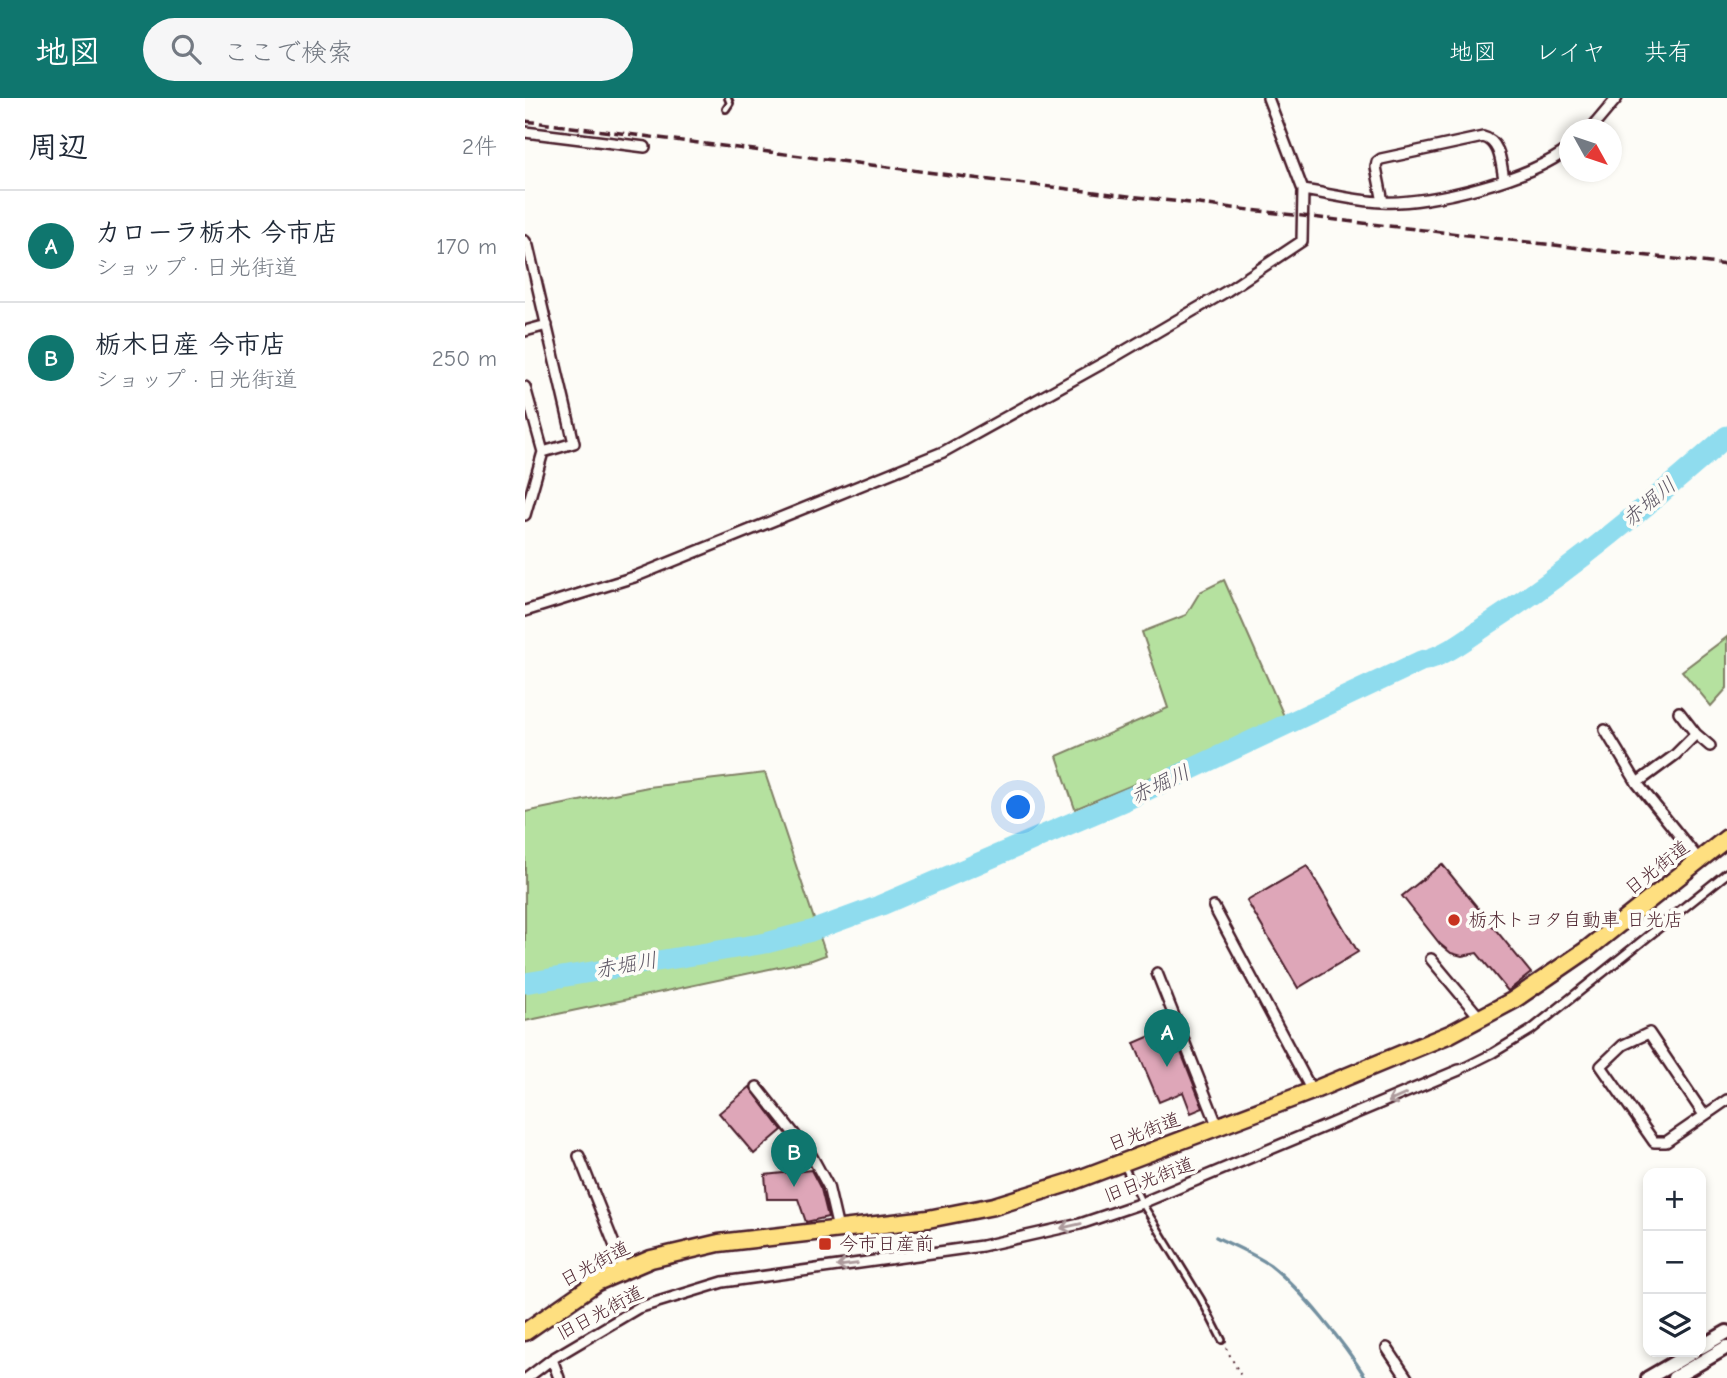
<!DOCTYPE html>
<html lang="ja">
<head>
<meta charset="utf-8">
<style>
  :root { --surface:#fff; --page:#f6f6f7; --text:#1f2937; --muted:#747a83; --line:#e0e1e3; --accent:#0f766e }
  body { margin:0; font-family:"Comic Neue","Klee One",sans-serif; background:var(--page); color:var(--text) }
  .controls { position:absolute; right:21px; bottom:21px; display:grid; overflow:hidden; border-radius:14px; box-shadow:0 4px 10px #0003 }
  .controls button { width:63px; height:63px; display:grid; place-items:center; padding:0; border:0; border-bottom:2px solid var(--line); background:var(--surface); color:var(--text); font:35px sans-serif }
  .compass { position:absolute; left:1034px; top:21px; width:63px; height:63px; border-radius:50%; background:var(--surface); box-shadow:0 4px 10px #0003; rotate:130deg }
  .you { position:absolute; left:494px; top:710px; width:24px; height:24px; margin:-18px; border:5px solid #fff; border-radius:50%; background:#1a73e8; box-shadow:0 0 0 10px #1a73e833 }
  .badge { display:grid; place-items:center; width:46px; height:46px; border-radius:50%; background:var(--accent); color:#fff; font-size:23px; font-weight:700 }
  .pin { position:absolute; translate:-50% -58px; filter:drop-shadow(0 2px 4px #0008) }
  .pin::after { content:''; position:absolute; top:37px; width:24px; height:21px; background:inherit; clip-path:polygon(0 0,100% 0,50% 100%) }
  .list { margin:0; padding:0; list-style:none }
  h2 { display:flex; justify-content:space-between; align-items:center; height:91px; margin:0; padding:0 28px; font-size:30px }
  h2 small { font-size:23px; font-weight:400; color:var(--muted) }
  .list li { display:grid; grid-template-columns:46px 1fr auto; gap:21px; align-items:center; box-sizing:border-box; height:112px; padding:0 28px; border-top:2px solid var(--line) }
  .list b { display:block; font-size:26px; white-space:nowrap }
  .list p { margin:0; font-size:23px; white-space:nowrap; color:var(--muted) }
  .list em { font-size:23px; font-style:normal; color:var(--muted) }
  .icon { flex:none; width:38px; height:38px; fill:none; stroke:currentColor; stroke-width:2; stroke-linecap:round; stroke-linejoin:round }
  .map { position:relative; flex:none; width:1202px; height:1280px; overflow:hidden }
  header { display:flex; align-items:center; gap:42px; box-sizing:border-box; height:98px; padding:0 35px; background:var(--accent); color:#fff }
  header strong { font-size:33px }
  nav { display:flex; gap:38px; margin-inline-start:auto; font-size:24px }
  .search { width:490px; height:63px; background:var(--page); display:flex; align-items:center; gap:18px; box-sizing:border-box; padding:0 24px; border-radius:38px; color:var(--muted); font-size:26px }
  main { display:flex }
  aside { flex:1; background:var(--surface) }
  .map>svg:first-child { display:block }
</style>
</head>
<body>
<header>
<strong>地図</strong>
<div class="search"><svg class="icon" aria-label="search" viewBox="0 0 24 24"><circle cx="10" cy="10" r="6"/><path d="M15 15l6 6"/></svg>ここで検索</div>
<nav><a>地図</a><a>レイヤ</a><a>共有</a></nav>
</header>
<main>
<aside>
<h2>周辺<small>2件</small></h2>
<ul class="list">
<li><span class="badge">A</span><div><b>カローラ栃木 今市店</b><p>ショップ · 日光街道</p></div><em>170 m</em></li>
<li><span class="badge">B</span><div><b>栃木日産 今市店</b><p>ショップ · 日光街道</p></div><em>250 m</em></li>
</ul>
</aside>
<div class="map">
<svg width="1202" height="1280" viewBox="0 0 1202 1280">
  <rect width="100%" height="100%" fill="#fdfcf7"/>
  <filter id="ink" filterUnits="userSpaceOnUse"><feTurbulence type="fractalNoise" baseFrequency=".0143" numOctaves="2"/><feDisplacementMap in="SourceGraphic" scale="14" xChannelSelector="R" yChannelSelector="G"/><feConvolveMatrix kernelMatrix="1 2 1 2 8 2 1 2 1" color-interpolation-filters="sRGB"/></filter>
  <g filter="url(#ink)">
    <path fill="#b5e19f" stroke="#808065" stroke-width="2" d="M699 482 759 618 689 653 550 711 532 658 643 610 617 534 661 517 675 494Z
      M1202 539V590L1186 608 1157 573Z
      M240 675 301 857 287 862 0 923V714L123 689Z"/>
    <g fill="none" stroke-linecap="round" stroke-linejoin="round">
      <path stroke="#7390a0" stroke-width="3.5" d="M691 1139C709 1148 729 1156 745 1167 777 1192 819 1245 841 1280"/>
      <path stroke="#8fdcee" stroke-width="21" d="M0 885 241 845 286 833 354 808 605 700 896 563C919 559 943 540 962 527 1047 472 1126 405 1202 338"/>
    </g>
    <path fill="#dea6b8" stroke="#4a1f2b" stroke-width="2" d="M917 766 1006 875 983 893 952 855 937 858 926 855 915 846 877 798Z
      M782 768 833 854 773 890 722 803Z
      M646 929 678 1010 666 1015 658 994 634 1004 609 945Z
      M225 989 257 1032 229 1056 194 1015Z
      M286 1072 296 1091 303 1119 281 1124 273 1101H242L240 1077Z"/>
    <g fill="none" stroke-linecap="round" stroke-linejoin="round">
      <g stroke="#4a1f2b" stroke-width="10">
        <path id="service" d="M201 11 205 5 203 0
          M598 1066 617 1105 676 1201 697 1242"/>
      </g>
      <g stroke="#4a1f2b" stroke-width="12">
        <path id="pedestrian" d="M934 972 968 955 1006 932 1202 775"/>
      </g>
      <g stroke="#4a1f2b" stroke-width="14">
        <path id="minor" d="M1065 32 1092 0
          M0 34 120 49
          M778 92C804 96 831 103 857 104 905 107 1008 80 1044 50
          M858 104 851 69 852 64 856 61 958 39C976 43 976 67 979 81
          M0 143 3 148 49 345 18 354
          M0 233 22 227
          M0 289 18 354 0 417
          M0 513 109 479 418 354 589 259 702 193 777 143 778 92 743 0
          M1154 614 1171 636 1185 648
          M1080 632 1112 685 1175 763
          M1112 685 1150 657 1171 636
          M689 809 787 993
          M906 861 956 921
          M632 875 693 1029
          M232 989 286 1057 303 1088 313 1131
          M1179 1017 1124 935 1098 947 1076 968 1129 1044H1141L1202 1002
          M54 1058 99 1171
          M862 1250 882 1280
          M27 1261 34 1280
          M2 1280 27 1261 113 1210 198 1184 457 1148 555 1126 617 1105 934 972"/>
      </g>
      <g stroke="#4a1f2b" stroke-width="18">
        <path id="tertiary" d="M1176 1249 1202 1234
          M1123 1280 1168 1254
          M1149 1280 1202 1249"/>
      </g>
      <g stroke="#4a1f2b" stroke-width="21">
        <path id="trunk" d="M0 1234 72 1184 126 1161 194 1145 403 1121 469 1108 546 1084 787 993 925 936 987 903 1060 853 1202 740"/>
      </g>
      <path stroke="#4a1f2b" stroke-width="2" stroke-dasharray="2 5" stroke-linecap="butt" d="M701 1250 717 1280"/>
      <use href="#service" stroke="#fdfcf7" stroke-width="4.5"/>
      <use href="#pedestrian" stroke="#fdfcf7" stroke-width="7"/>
      <use href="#minor" stroke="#fdfcf7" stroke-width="9"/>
      <use href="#tertiary" stroke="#fdfcf7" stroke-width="12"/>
      <use href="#trunk" stroke="#fedf80" stroke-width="16"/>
      <path stroke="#4a1f2b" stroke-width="3.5" stroke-dasharray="10 5" stroke-linecap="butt" d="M0 23 457 81 1202 167"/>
    </g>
    <defs><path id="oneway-shaft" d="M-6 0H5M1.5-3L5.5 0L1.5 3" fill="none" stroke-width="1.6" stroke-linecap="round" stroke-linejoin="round" transform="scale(1.75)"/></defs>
    <g stroke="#ac999b">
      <use href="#oneway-shaft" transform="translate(872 1000) rotate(156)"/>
      <use href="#oneway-shaft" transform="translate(546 1128) rotate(167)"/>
      <use href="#oneway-shaft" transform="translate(322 1167) rotate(172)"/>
    </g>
  </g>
  <g fill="#c8321e" stroke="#fdfcf7" stroke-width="2.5">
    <circle cx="929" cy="822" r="7"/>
    <rect x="293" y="1139" width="14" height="14" rx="3.5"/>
  </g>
  <g text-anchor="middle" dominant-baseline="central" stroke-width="7" stroke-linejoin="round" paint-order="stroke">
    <g font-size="19" fill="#4a1f2b" stroke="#fdfcf7">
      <text transform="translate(1132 770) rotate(-38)">日光街道</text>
      <text transform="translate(619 1034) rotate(-21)">日光街道</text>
      <text transform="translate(624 1082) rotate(-21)">旧日光街道</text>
      <text transform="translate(70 1166) rotate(-28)">日光街道</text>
      <text transform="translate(75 1215) rotate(-28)">旧日光街道</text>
    </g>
    <g font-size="19" fill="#4a1f2b" stroke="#fdfcf7" text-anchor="start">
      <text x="943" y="822">栃木トヨタ自動車 日光店</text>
      <text x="314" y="1146">今市日産前</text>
    </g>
    <g font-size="21" font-style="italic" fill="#5f5866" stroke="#fdfcf7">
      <text transform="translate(1124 404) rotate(-40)">赤堀川</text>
      <text transform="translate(635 686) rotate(-25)">赤堀川</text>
      <text transform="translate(101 867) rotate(-10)">赤堀川</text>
    </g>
  </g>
</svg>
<div class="controls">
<button>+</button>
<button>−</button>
<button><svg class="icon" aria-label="layers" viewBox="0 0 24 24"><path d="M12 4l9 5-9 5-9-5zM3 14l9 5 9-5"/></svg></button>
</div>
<svg class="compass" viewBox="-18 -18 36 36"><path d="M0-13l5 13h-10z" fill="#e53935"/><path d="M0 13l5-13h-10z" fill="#747a83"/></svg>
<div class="you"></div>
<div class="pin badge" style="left:642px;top:969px">A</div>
<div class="pin badge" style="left:269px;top:1089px">B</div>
</div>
</main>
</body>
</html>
